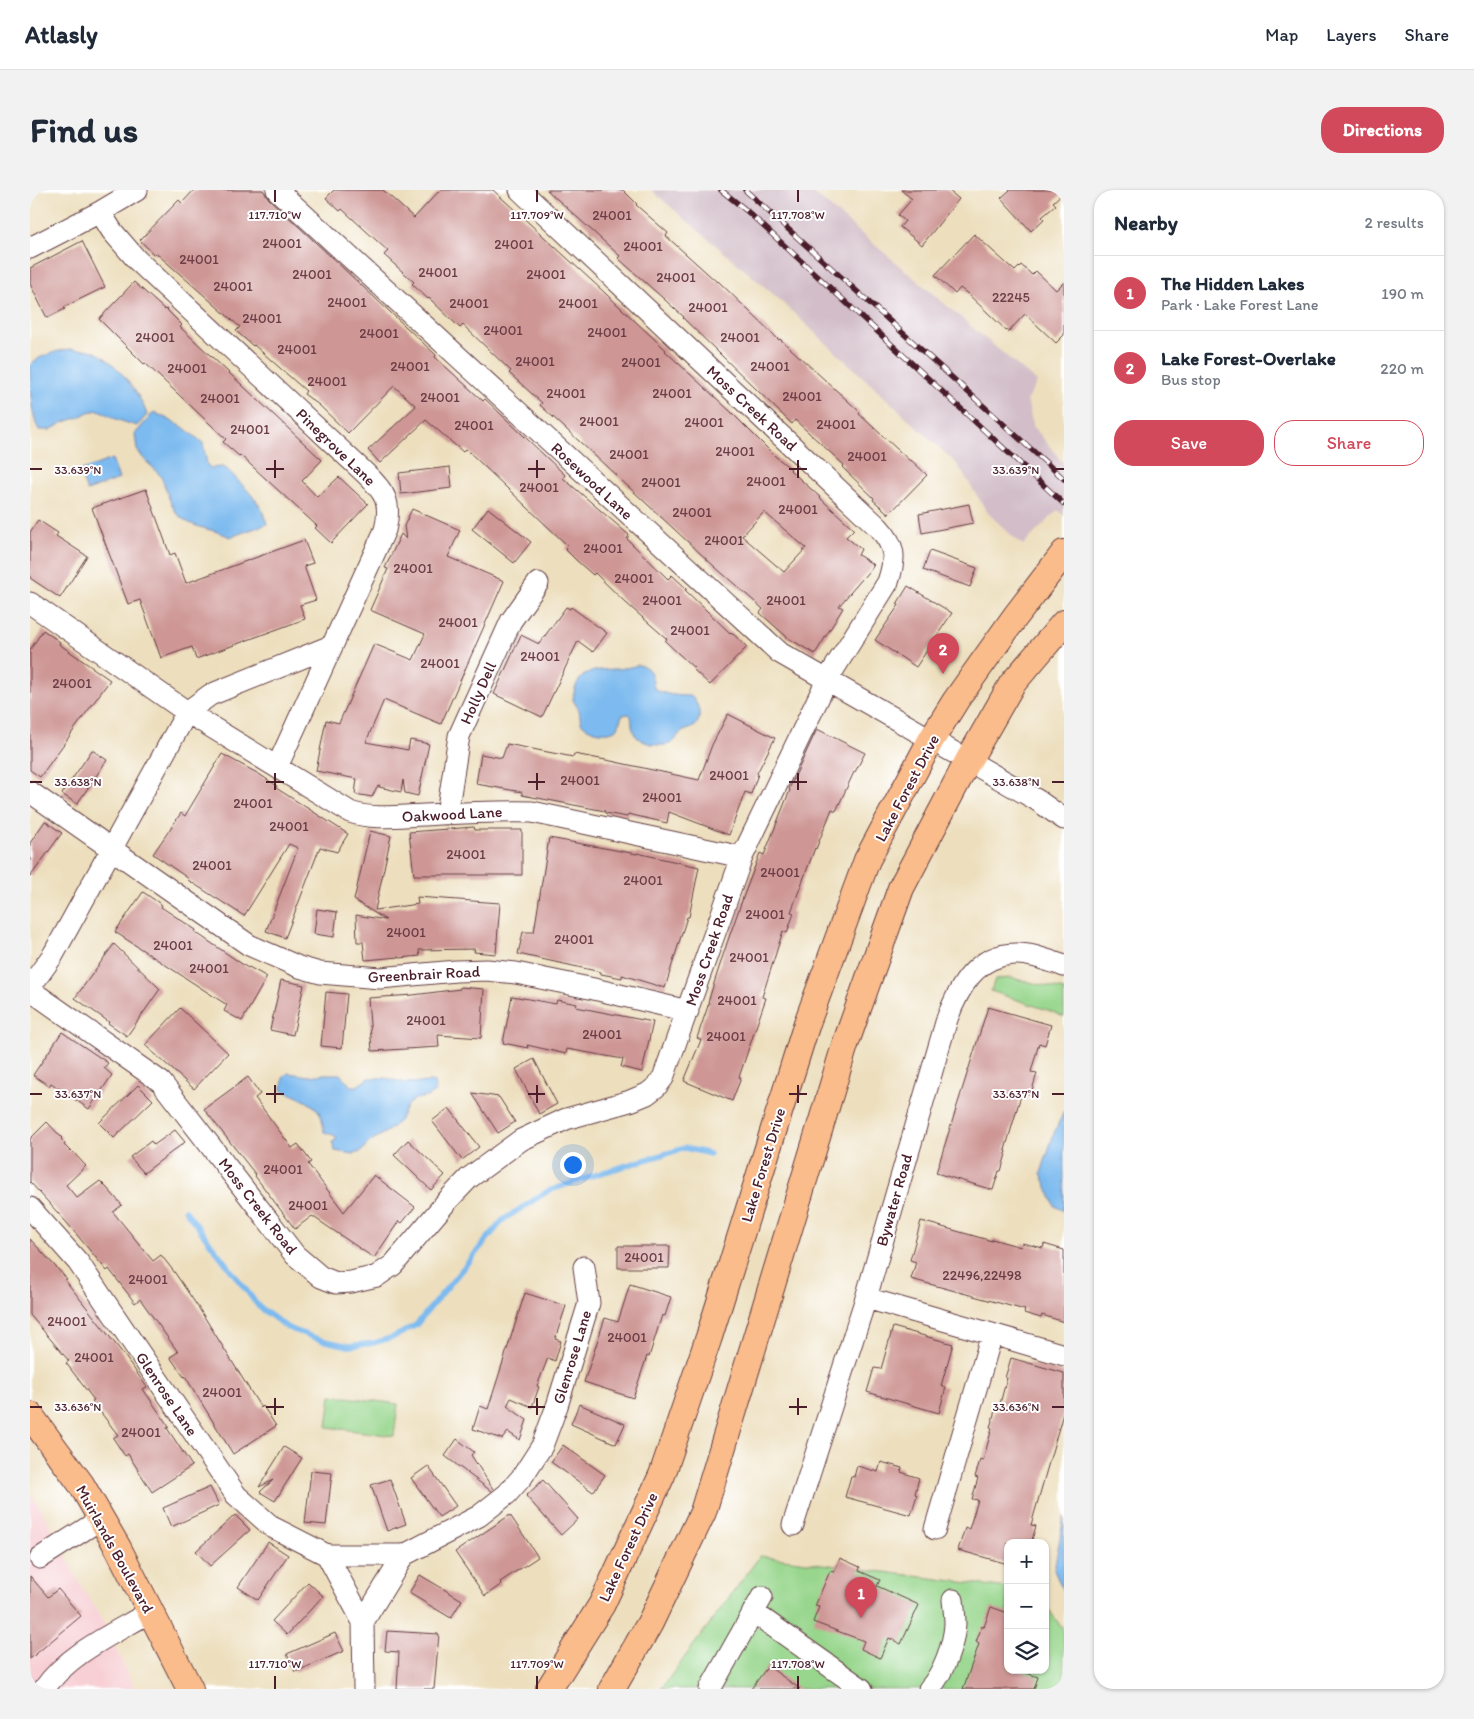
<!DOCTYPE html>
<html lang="en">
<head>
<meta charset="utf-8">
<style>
  :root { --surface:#fff; --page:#f2f2f3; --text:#1f2937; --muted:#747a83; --line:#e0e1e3; --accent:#d1495b }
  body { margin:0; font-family:Itim,sans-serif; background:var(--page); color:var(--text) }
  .controls { position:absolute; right:15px; bottom:15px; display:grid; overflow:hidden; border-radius:10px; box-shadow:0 1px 4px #0004 }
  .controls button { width:45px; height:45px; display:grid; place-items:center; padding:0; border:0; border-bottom:1px solid var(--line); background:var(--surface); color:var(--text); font:25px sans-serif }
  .you { position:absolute; left:542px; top:974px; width:18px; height:18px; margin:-12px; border:4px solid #fff; border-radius:50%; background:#1a73e8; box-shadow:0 0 0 8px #1a73e833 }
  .badge { display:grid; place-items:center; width:32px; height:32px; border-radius:50%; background:var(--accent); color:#fff; font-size:16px; font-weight:700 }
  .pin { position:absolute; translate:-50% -41px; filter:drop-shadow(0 1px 2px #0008) }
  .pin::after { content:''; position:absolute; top:26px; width:18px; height:15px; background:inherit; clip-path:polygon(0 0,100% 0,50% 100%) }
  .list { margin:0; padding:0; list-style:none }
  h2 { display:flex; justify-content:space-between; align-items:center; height:65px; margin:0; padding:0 20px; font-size:21px }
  h2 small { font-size:16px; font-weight:400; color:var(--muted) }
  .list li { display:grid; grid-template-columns:32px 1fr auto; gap:15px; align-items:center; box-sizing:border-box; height:75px; padding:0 20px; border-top:1px solid var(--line) }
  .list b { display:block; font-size:19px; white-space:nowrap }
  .list p { margin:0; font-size:16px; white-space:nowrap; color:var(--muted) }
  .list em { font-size:16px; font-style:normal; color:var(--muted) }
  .actions { display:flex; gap:10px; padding:15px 20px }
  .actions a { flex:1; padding:11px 0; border:1px solid var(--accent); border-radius:20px; text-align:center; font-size:18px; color:var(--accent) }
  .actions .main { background:var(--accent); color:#fff }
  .icon { flex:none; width:28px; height:28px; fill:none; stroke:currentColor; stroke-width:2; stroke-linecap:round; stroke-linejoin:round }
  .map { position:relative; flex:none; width:1034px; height:1499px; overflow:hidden; border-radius:20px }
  header { display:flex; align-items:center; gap:30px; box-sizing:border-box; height:70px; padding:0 25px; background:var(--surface); border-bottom:1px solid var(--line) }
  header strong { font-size:24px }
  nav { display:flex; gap:28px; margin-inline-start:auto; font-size:18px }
  .intro { display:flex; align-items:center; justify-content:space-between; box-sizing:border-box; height:120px; padding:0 30px }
  h1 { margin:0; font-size:35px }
  .button { padding:12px 22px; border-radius:20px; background:var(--accent); color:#fff; font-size:18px; font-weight:700 }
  main { display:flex; gap:30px; padding:0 30px }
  aside { flex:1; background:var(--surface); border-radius:20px; box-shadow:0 1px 4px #0004 }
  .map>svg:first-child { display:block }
</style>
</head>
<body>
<header>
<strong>Atlasly</strong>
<nav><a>Map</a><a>Layers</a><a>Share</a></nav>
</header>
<div class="intro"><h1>Find us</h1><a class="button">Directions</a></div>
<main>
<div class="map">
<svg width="1034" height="1499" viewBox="0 0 1034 1499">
  <rect width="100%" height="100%" fill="#fff"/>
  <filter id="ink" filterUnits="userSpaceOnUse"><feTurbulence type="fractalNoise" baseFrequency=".02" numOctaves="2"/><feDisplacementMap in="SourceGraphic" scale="10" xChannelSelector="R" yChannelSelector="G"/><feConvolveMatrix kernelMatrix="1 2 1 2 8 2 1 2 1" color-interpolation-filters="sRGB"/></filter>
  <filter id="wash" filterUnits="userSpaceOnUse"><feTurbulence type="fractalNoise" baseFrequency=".0096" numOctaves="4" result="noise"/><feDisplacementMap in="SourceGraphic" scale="20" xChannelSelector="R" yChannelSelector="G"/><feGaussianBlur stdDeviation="1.12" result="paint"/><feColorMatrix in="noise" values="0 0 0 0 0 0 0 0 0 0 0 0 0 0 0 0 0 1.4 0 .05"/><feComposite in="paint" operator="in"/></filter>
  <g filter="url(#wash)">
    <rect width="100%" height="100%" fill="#eddfbe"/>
    <path fill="#f7cfd4" d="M0 1303 18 1330 49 1392 69 1424 105 1499H0Z"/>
    <path fill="#d2bdc8" d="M621 0H780L1007 192 997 210 1003 236 1034 274V326L1028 320 993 355 984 348 958 323 927 274 743 104Z"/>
    <path fill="#97d68c" stroke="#707a5c" d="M982 788 1034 800V827L1020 821 961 801 965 789Z
      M301 1205 368 1214 364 1246 297 1237Z
      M730 1366 978 1398V1480H1015V1414L1034 1441V1499H631Z"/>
    <path fill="#7bbaef" stroke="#626c8d" d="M41 159C47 160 54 159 60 160 82 166 111 204 117 225L107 236 88 230 69 220 58 222 50 227 34 232 20 240H9C0 225 0 194 0 175 7 166 29 160 41 159Z
      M124 222 153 237 173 253 177 274 180 278 193 277 197 279C213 297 231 309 237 334L200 347C185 339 166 339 153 329 140 320 138 302 132 289 126 278 121 277 114 269 111 266 110 263 107 260L105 244Z
      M82 269 89 289 57 301 49 281Z
      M607 475C622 476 622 486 624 498 632 505 650 506 661 506 668 513 673 526 666 535 663 539 657 539 652 542 647 544 647 550 642 553 632 558 612 554 605 545 602 540 602 532 601 526L599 524 592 525 588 538C578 546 560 542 551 533L549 520 543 510C546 468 583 485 607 475Z
      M258 883 279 886 294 884H310L321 896H327L339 888H355L376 893 404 892 406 901 397 907 385 909 377 915 369 931 359 940 338 953 331 962 323 964 305 961 302 952 306 950V946L294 942C293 937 293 932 291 926 288 914 263 905 252 900L253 888Z
      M1034 921V1021L1025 1016 1011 983 1024 943Z
      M1034 1327V1403L1024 1380Z"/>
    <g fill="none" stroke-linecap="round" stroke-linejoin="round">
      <path stroke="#7bbaef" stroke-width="5.5" d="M155 1020 229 1117 258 1138 291 1150 319 1156 344 1153 366 1146 386 1135 473 1030 518 1001 571 983 655 958 680 964"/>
    </g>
    <g id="blocks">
      <path fill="#ce9795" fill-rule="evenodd" d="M164 0H233L239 9 406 165 405 167 453 211 455 209 535 285 533 288 599 345 597 349 638 389 642 385 657 399 655 400 700 443 701 442 717 457 680 495 664 480 665 479 635 451 637 449 596 413 565 383 563 385 547 371 535 359 538 356 436 259 433 262 396 230 350 273 338 260 386 216 364 196 318 243 289 215 274 204 276 201 224 155 223 156 206 141 210 137 126 63 124 65 110 50 149 10 152 13Z
        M304 0H353L384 28 410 0H463L561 90 636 160 635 161 699 220 745 266 761 279 760 280 791 308V309L824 339 816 347 831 359 828 365 844 375 809 416 813 418 785 464 758 448 730 423 733 419 685 377 590 289 510 215 512 213 479 183 481 181 433 135 430 138 399 108 398 109 382 94 384 92 354 65 358 61 312 19 310 21 296 8ZM734 322 776 358 754 382 712 346Z
        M517 0H593L607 14 606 15 638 43 636 46 687 92 688 91 749 150 750 149 830 222 829 224 880 271 881 270 897 285 859 324 843 310 844 308 812 277 814 275 765 230 762 234 653 128 654 127 588 68 590 66Z
        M871 0H918L929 9 892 55 870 37 875 31 868 25 882 9Z
        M980 0H1034V2L1023 12 1026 15 1012 27 1014 29 1001 41 971 8Z
        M944 44 985 81 991 75 1002 85 1006 81 1026 100 1034 92V145L1026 153 995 124 978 142 938 104 930 98 925 104 905 85Z
        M52 51 75 97 34 117 35 119 17 128 0 94V78Z
        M104 92 135 120 136 119 152 135 150 137 292 270 272 291 287 307 309 287 338 314 301 353 285 338 287 336 210 265 209 266 193 252 196 249 115 173 114 174 69 129Z
        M420 277 422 298 371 304 369 283Z
        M116 299 140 365 145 363 156 393 274 350 283 373 274 376 286 410 270 415 275 429 166 469 162 457 131 468 110 410 98 414 62 318Z
        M939 314 943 333 892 343 889 324Z
        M458 318 501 352 484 373 442 339Z
        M382 319 430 340 418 367 474 391 411 534 354 510 336 552 378 560 380 550 399 554 388 606 375 603 373 590 371 602 349 597 350 595 347 597 342 607 325 604 327 589 286 581 296 530 309 533 344 454 383 470 395 444 340 420 358 379 355 378 371 344 376 349 374 336Z
        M8 330 28 343 26 346 57 366 30 408 0 388V342Z
        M900 361 947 378 940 397 893 380Z
        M878 396 922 423 886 477 845 450 869 415 867 414Z
        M536 417 540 419 541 417 577 443 563 462 548 451 512 527 464 504 491 445 509 454Z
        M13 440 30 452 29 454 80 490 10 587 0 580V460Z
        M698 524 745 548 727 583 728 584 721 604 715 602 699 645 639 622 637 633 598 624 597 627 575 623V621L492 605V602L446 594 451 564 472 568 477 554 543 567 544 564 581 571 669 590 682 555Z
        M787 539 835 563 825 582H824L806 621 802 619 786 659 785 658 761 722 764 723 757 743 753 741 732 807 736 808 709 887 711 888 702 911 654 891 671 850 667 848 679 813 678 812 697 753 714 705 730 663 734 665 760 600 759 599Z
        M62 560 77 570 47 614 32 604Z
        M192 564 229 584 247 596 246 598 318 644 307 662 290 657 255 748 236 741 268 658 259 654 214 726 158 690 159 689 123 664 151 623 155 626Z
        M15 631 32 643 0 687V653Z
        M444 637 445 640H492V685H384L379 642Z
        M340 641 361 646 345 720 388 714 387 707 470 713 466 764 444 762 445 759 389 760 390 766 370 768 369 767 335 770 333 752H327L326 725 356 730 324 710Z
        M519 648 607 664V663L669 677 659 727H657L635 798 592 785V788L571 784V782L488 764 493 742H504Z
        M113 702 132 715 131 717 166 740 165 742 218 778 219 777 237 787 212 831 194 821 197 815 85 742Z
        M287 719 307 722 304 747 284 744Z
        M84 754 130 799 97 846 78 833 79 832 45 808Z
        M251 790 274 795 263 845 240 840Z
        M430 797 454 799 451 848 408 845 409 857 342 861 338 808 383 805 430 799Z
        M296 802 317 804 312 858 291 856Z
        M482 806 526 814 527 810 547 814 546 817 623 832 612 882 591 877 593 869 537 859 536 864 497 855 498 858 473 853Z
        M958 817 1021 835 1015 855 1009 853 1001 882 1007 883 1001 904 992 902 975 960 977 961 971 981H969L963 1000 906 983Z
        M150 818 198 863 164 899 115 855Z
        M32 842 78 873 74 878 82 885 59 919 21 893 19 896 3 885Z
        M504 869 527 914 509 924 486 879Z
        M218 887 230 904 225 908 262 958 268 954 281 972 278 974 314 1022 344 985 385 1017 372 1033 369 1031 344 1068 282 1026 265 1039 225 986 226 985 174 919Z
        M108 895 123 910 84 948 69 933Z
        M442 903 469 907 485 932 468 943Z
        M419 918 449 957 432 970 402 931Z
        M17 932 32 948 31 949 35 953 34 955 40 961 41 960 56 976 36 995 47 1008 70 991 77 998 92 1015 83 1022 123 1071 131 1065 145 1083 170 1120 231 1218 233 1216 246 1236 203 1264 155 1186 154 1187 140 1167 148 1162 110 1109 105 1113 79 1079 77 1081 37 1033 0 992V949Z
        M145 940 155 952 114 983 100 967 121 951 124 955Z
        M378 950 415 985 401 1000 364 965Z
        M891 1031 962 1051V1049L991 1057 992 1053 1013 1058 1014 1054 1034 1060V1132L1012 1125 1011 1128 994 1123 995 1120 881 1089 886 1072 880 1070Z
        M0 1049 37 1089 35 1090 91 1161 117 1197 113 1199 139 1237 137 1238 162 1276 122 1302 98 1264 95 1266 83 1248 88 1245 62 1211 64 1210 36 1173 39 1171 0 1125Z
        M588 1056H640L639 1078H588Z
        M600 1094 641 1107 635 1126 632 1125 619 1167 617 1166 603 1208 554 1192 575 1128 588 1132Z
        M495 1103 536 1116 525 1149 531 1151 525 1171 518 1168 507 1196 509 1197 502 1217 481 1208 477 1216 497 1230 490 1250 478 1242 472 1249 443 1239 450 1216 458 1219Z
        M863 1137 923 1154 911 1196 916 1197 909 1223 837 1202 844 1178 851 1179Z
        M981 1168 1034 1183V1220L1001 1335 1006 1336 1001 1353H978V1374L928 1360 935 1338 939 1339 948 1310 942 1309 948 1288 945 1287 950 1270 953 1271 962 1238 960 1237 965 1221H968L977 1188H975Z
        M549 1214 595 1234 586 1254 541 1234Z
        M427 1249 444 1262 441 1265 463 1299 461 1301 415 1266Z
        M533 1255 575 1285 563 1302 521 1272Z
        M254 1257 272 1268 245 1311 230 1302 243 1290 229 1297Z
        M851 1272 872 1278 871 1282 889 1288 885 1304 887 1305 881 1325 815 1307 821 1286 824 1287 827 1276 848 1282Z
        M398 1276 426 1316 409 1327 381 1288Z
        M281 1281 302 1283 296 1335 275 1333Z
        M360 1289 376 1334 357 1341 341 1295Z
        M513 1290 548 1329 531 1345 496 1306Z
        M180 1297 189 1315 141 1337 133 1318Z
        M205 1325 220 1340 180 1376 166 1361Z
        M480 1325 508 1367 470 1392 472 1394 455 1406 425 1362Z
        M238 1352 258 1365 228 1410 208 1397Z
        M810 1368 830 1377 829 1381 850 1390 847 1396 889 1415 871 1454 859 1448 850 1468 831 1459 834 1451 783 1432 789 1417 785 1416 800 1381 804 1382Z
        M390 1385 432 1410 421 1428 379 1403Z
        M0 1386 18 1407 28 1399 51 1426 0 1469Z
        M278 1392 293 1406 257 1445 242 1431Z
        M961 1417 978 1423V1480H988L1008 1487 1004 1499H933L949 1454 946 1452 952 1436 954 1437Z
        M357 1441 409 1444 404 1499H367L369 1462 355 1461Z
        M305 1443 314 1461 265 1482 257 1464Z
        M738 1476 770 1499H721Z"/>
    </g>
  </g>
  <g filter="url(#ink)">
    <use href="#blocks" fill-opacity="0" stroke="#623c41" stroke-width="1"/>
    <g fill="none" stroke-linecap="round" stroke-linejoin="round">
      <g stroke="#623c41" stroke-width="23">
        <path id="minor" d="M247 0 750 463 1007 610 1034 629
          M70 22 82 41 107 70 335 283C355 302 362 312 355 340L247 577
          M0 58 70 22 107 0
          M0 413 157 522 320 622C343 630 369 626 393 625 430 623 466 621 502 622L712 667
          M0 602 219 755 269 777 290 783 350 788 426 781 457 780 486 783 564 799 658 821
          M417 624 429 546 481 431 508 393
          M0 797 23 765 157 522 180 505 301 456
          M0 800 131 892 265 1065 291 1087 306 1093 321 1092 347 1086 363 1075 418 1010 439 988 491 950 536 929 600 911 617 904 626 897 633 888 712 667 797 490 858 392C866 368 866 356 848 337L490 0
          M0 1018 48 1072 206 1305 242 1337 297 1365
          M836 1108 962 1144 905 1339
          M962 1144 1034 1165
          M763 1335 836 1108 917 829C929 797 946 765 985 764 1001 763 1019 771 1034 776
          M374 1365 333 1432 297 1365H374L449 1326 477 1304 492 1287 512 1256 527 1216 559 1113 554 1077
          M10 1368 71 1329
          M723 1422 832 1499
          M333 1432 334 1499
          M14 1499C39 1463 83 1444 120 1422
          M680 1499 732 1407
          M899 1499C913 1484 924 1454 925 1434 925 1426 924 1418 923 1410"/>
      </g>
      <g stroke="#623c41" stroke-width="28">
        <path id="major" d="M0 1225 51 1294 88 1358 160 1499
          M519 1499 572 1414 632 1285 679 1147 777 833 837 670 901 550 926 510 985 427 1034 363
          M582 1499 620 1433 673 1322 815 855 871 698 938 571 982 494 1034 433"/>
      </g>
      <use href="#minor" stroke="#fff" stroke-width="21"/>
      <use href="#major" stroke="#fabc8b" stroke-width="26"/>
      <g stroke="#4a1f2b" stroke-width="5.5">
        <path id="rail" d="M691 0 717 21 1034 314
          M715 0 1034 289"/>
      </g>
      <use href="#rail" stroke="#fff" stroke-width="4" stroke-dasharray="11" stroke-linecap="butt"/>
    </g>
  </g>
  <path fill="none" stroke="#4a1f2b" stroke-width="2" d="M245 0V12M507 0V12M768 0V12M245 270V288M507 270V288M768 270V288M0 279H12M236 279H254M498 279H515M759 279H777M1022 279H1034M245 583V600M507 583V600M768 583V600M0 592H12M236 592H254M498 592H515M759 592H777M1022 592H1034M245 895V913M507 895V913M768 895V913M0 904H12M236 904H254M498 904H515M759 904H777M1022 904H1034M245 1208V1225M507 1208V1225M768 1208V1225M0 1217H12M236 1217H254M498 1217H515M759 1217H777M1022 1217H1034M245 1486V1499M507 1486V1499M768 1486V1499"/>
  <g text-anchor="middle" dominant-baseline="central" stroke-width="4" stroke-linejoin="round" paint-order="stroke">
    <g font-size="14" fill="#6b3d46">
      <text x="582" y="25">24001</text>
      <text x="252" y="53">24001</text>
      <text x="484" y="54">24001</text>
      <text x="613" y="56">24001</text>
      <text x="169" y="69">24001</text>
      <text x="408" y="82">24001</text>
      <text x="282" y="84">24001</text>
      <text x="516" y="84">24001</text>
      <text x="646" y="87">24001</text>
      <text x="203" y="96">24001</text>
      <text x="981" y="107">22245</text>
      <text x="317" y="112">24001</text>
      <text x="439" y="113">24001</text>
      <text x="548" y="113">24001</text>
      <text x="678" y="117">24001</text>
      <text x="232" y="128">24001</text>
      <text x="473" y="140">24001</text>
      <text x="577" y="142">24001</text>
      <text x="349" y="143">24001</text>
      <text x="125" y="147">24001</text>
      <text x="710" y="147">24001</text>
      <text x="267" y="159">24001</text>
      <text x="505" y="171">24001</text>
      <text x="611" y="172">24001</text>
      <text x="380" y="176">24001</text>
      <text x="740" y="176">24001</text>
      <text x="157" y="178">24001</text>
      <text x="297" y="191">24001</text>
      <text x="536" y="203">24001</text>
      <text x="642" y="203">24001</text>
      <text x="772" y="206">24001</text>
      <text x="410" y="207">24001</text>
      <text x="190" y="208">24001</text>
      <text x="569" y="231">24001</text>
      <text x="674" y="232">24001</text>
      <text x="806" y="234">24001</text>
      <text x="444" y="235">24001</text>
      <text x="220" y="239">24001</text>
      <text x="705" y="261">24001</text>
      <text x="599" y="264">24001</text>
      <text x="837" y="266">24001</text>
      <text x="736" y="291">24001</text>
      <text x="631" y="292">24001</text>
      <text x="509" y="297">24001</text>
      <text x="768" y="319">24001</text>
      <text x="662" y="322">24001</text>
      <text x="694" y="350">24001</text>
      <text x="573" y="358">24001</text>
      <text x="383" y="378">24001</text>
      <text x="604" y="388">24001</text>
      <text x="632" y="410">24001</text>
      <text x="756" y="410">24001</text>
      <text x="428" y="432">24001</text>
      <text x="660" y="440">24001</text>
      <text x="510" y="466">24001</text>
      <text x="410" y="473">24001</text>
      <text x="42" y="493">24001</text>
      <text x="699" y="585">24001</text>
      <text x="550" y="590">24001</text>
      <text x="632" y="607">24001</text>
      <text x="223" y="613">24001</text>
      <text x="259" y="636">24001</text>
      <text x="436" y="664">24001</text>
      <text x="182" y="675">24001</text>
      <text x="750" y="682">24001</text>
      <text x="613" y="690">24001</text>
      <text x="735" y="724">24001</text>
      <text x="376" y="742">24001</text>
      <text x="544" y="749">24001</text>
      <text x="143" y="755">24001</text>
      <text x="719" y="767">24001</text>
      <text x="179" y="778">24001</text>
      <text x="707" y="810">24001</text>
      <text x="396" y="830">24001</text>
      <text x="572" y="844">24001</text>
      <text x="696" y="846">24001</text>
      <text x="253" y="979">24001</text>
      <text x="278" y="1015">24001</text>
      <text x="614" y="1067">24001</text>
      <text x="952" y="1085">22496,22498</text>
      <text x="118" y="1089">24001</text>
      <text x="37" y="1131">24001</text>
      <text x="597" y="1147">24001</text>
      <text x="64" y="1167">24001</text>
      <text x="192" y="1202">24001</text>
      <text x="111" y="1242">24001</text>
    </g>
    <g font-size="16" fill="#4a1f2b" stroke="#fff">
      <text transform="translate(722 218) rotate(43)">Moss Creek Road</text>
      <text transform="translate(306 257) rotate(44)">Pinegrove Lane</text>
      <text transform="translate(562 291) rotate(43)">Rosewood Lane</text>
      <text transform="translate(448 503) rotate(-66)">Holly Dell</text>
      <text transform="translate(877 598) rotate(-62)">Lake Forest Drive</text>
      <text transform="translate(422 624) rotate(-3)">Oakwood Lane</text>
      <text transform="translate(679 760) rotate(-71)">Moss Creek Road</text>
      <text transform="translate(394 784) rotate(-3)">Greenbrair Road</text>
      <text transform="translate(733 975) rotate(-73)">Lake Forest Drive</text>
      <text transform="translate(864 1010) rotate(-74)">Bywater Road</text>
      <text transform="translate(228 1016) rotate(52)">Moss Creek Road</text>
      <text transform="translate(542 1167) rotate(-73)">Glenrose Lane</text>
      <text transform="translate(137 1204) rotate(56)">Glenrose Lane</text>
      <text transform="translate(598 1357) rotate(-65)">Lake Forest Drive</text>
      <text transform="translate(85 1359) rotate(61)">Muirlands Boulevard</text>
    </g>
  </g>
  <g font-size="12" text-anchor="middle" fill="#4a1f2b" stroke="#fff" stroke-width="4" stroke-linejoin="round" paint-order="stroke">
    <text x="245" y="29">117.710°W</text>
    <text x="507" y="29">117.709°W</text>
    <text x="768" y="29">117.708°W</text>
    <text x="48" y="284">33.639°N</text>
    <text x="986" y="284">33.639°N</text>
    <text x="48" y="596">33.638°N</text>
    <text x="986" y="596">33.638°N</text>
    <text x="48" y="908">33.637°N</text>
    <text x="986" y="908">33.637°N</text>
    <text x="48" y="1221">33.636°N</text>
    <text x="986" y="1221">33.636°N</text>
    <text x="245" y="1478">117.710°W</text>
    <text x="507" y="1478">117.709°W</text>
    <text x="768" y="1478">117.708°W</text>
  </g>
</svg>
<div class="controls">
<button>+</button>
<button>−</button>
<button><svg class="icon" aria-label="layers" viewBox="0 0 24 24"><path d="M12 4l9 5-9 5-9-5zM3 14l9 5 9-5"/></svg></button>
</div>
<div class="you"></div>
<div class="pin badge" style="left:831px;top:1428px">1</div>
<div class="pin badge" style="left:913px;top:484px">2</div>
</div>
<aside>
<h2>Nearby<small>2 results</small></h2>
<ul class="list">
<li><span class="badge">1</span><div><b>The Hidden Lakes</b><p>Park · Lake Forest Lane</p></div><em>190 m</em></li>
<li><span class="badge">2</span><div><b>Lake Forest-Overlake</b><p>Bus stop</p></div><em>220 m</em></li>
</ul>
<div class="actions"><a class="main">Save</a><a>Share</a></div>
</aside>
</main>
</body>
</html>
